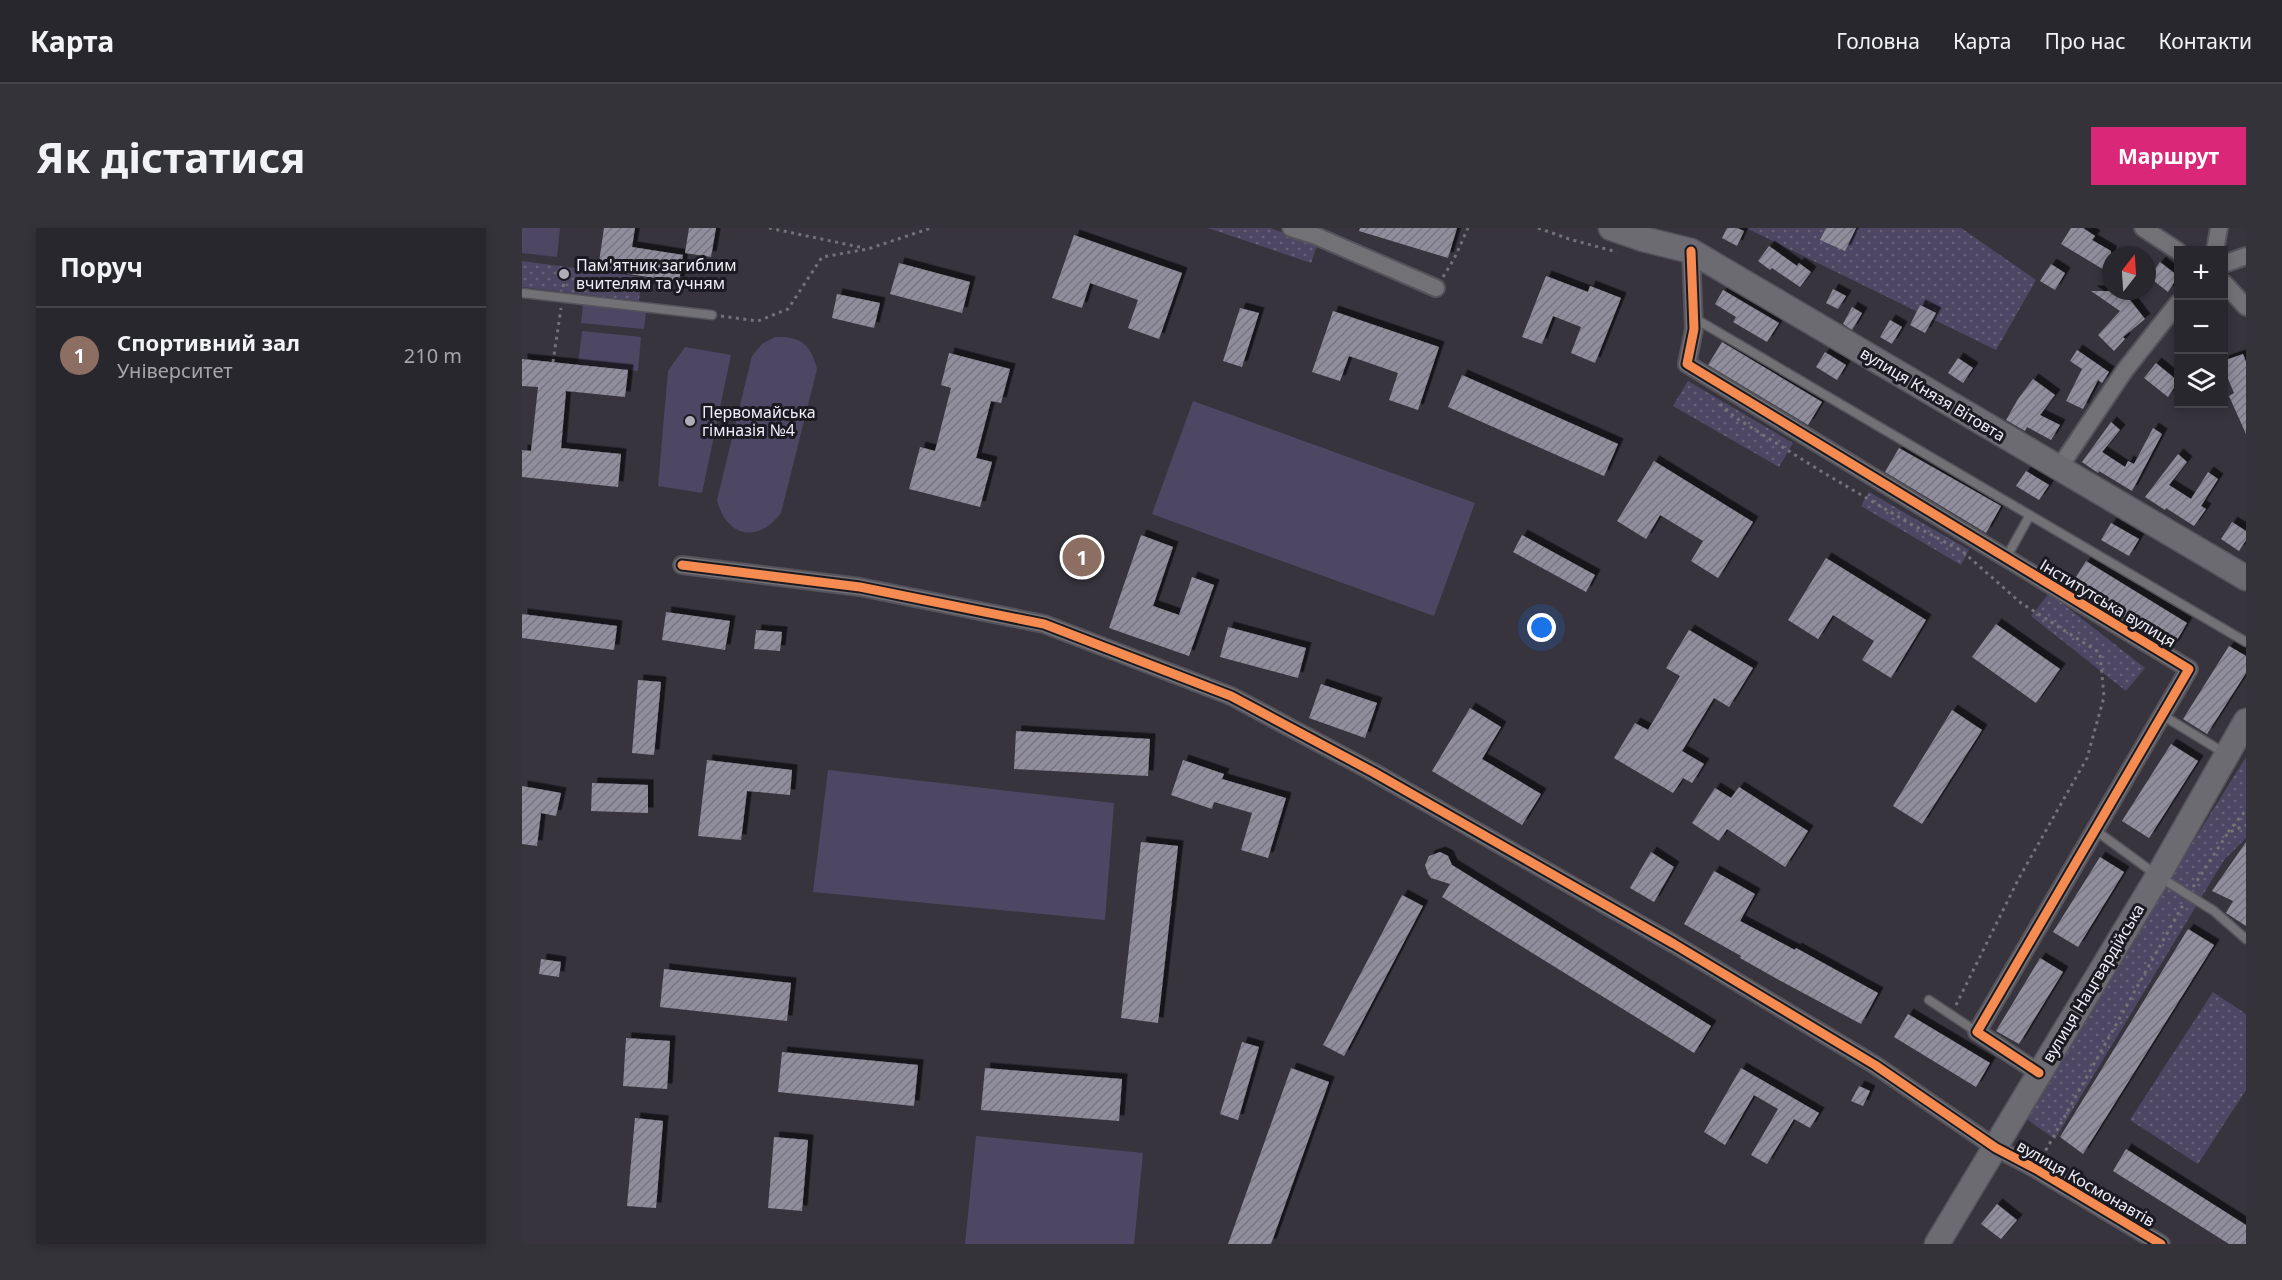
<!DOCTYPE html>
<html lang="uk">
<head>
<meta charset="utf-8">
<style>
  :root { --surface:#29272e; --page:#35333a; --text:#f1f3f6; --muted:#a5a5aa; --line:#45444a; --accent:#db2777 }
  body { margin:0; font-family:"Noto Sans",sans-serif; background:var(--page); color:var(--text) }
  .controls { position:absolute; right:18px; top:18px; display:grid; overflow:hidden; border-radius:0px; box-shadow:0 3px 9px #0003 }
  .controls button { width:54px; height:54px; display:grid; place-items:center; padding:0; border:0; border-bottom:2px solid var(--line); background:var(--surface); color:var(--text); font:30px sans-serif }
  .compass { position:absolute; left:1580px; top:18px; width:54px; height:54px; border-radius:50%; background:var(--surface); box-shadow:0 3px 9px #0003; rotate:17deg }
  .you { position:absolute; left:1020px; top:400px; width:21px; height:21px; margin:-15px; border:4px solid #fff; border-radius:50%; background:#1a73e8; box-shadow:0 0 0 9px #1a73e833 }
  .badge { display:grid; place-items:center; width:39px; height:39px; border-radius:50%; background:var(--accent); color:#fff; font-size:20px; font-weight:700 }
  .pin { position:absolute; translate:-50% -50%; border:3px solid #fff; box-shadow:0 2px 6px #0006 }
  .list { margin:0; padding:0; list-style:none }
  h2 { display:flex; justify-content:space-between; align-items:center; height:78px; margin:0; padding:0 24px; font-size:26px }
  h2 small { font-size:20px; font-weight:400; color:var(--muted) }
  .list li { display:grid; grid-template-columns:39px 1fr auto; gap:18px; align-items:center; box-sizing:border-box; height:96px; padding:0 24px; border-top:2px solid var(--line) }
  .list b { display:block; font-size:22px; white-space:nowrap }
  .list p { margin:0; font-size:20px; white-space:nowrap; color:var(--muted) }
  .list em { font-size:20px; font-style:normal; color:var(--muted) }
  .icon { flex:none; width:33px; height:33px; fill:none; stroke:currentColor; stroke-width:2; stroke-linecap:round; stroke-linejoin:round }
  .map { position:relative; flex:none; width:1724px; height:1016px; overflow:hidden; border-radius:0px }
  header { display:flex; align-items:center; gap:36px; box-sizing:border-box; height:84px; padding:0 30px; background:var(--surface); border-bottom:2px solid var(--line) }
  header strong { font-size:28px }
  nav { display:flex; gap:33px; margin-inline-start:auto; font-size:21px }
  .intro { display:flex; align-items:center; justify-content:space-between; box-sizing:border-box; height:144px; padding:0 36px }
  h1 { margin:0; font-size:42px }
  .button { padding:15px 27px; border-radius:0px; background:var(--accent); color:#fff; font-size:21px; font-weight:700 }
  main { display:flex; gap:36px; padding:0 36px }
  aside { flex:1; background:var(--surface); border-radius:0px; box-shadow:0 3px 9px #0003 }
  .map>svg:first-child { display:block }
</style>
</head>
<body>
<header>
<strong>Карта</strong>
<nav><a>Головна</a><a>Карта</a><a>Про нас</a><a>Контакти</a></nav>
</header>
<div class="intro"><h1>Як дістатися</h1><a class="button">Маршрут</a></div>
<main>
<aside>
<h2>Поруч<small></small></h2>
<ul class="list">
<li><span class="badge" style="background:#8d6e63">1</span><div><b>Спортивний зал</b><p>Університет</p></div><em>210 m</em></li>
</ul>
</aside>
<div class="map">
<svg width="1724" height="1016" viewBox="0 0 1724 1016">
  <defs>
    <pattern id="park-dots" width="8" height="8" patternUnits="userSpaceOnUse" patternTransform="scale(1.5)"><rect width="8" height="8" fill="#4e4764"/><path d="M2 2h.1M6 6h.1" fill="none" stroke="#68627b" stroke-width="1.8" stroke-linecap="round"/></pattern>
    <pattern id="building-hatch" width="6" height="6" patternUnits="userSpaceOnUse" patternTransform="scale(1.5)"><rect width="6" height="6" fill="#908d9c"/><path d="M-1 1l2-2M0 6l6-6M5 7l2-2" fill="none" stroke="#77747f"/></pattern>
    <filter id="shadow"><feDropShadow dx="5.5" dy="-5.5" stdDeviation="0" flood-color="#0009"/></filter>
  </defs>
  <rect width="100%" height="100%" fill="#37343e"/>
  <path fill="#4e4764" d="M0 0H38L35 29 0 25Z
    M61 77 124 83 122 101 59 95Z
    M60 103 119 109 116 143 56 136Z
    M253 109C279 108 289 116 295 141L259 285C236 316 204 309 195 272L230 128 240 116Z
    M163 119 209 127 180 265 136 258 146 143Z
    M671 173 953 275 912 388 630 286Z
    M306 542 592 575 583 692 291 664Z
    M454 908 621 925 612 1016H443Z"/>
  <path fill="url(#park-dots)" d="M686 0H748L795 17 789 35Z
    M1224 0H1439L1514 52 1474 122Z
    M0 33 119 49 117 73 0 59Z
    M1166 153 1271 215 1257 239 1151 178Z
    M1347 264 1447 322 1439 337 1339 278Z
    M1527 365 1623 440 1604 463 1509 388Z
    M1724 529V610L1702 632 1533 911 1500 888Z
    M1691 764 1724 786V862L1676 936 1608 892Z"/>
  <path fill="url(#building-hatch)" filter="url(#shadow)" d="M82 0H113L110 19 161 27 157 54 76 41Z
    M167 0H194L189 29 163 25Z
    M838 0H935L926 30 837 3Z
    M1205 0H1215L1222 3 1215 18 1200 10Z
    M1304 0H1334L1323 23 1298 12Z
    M1549 0H1561L1573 8 1570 12 1589 23V46L1539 16Z
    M552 7 660 45 637 111 606 100 616 72 568 55 560 80 530 70Z
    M1247 18 1275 38 1277 35 1289 44 1278 59 1250 40 1248 42 1236 33Z
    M1638 34 1656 48 1646 64 1627 49Z
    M377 35 448 54 440 85 368 66Z
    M1529 36 1543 45 1533 62 1518 53Z
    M1024 48 1066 64 1068 58 1099 70 1073 135 1049 125 1059 99 1031 88 1020 116 1000 109Z
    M1311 61 1324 68 1316 81 1304 75Z
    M1201 62 1257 95 1245 114 1211 94 1214 89 1193 76Z
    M1569 63H1601L1623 91 1601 109 1603 111 1592 123 1576 107 1598 83Z
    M315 66 358 75 352 100 310 90Z
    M1398 77 1414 85 1403 105 1388 97Z
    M1330 79 1340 85 1330 102 1321 96Z
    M718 80 737 85 720 139 701 133Z
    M811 83 917 119 896 182 867 172 876 145 827 128 818 153 790 144Z
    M1368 92 1380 99 1370 116 1358 109Z
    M1200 114 1300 174 1286 197 1186 137Z
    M1555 122 1587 144 1580 155 1576 152 1561 181 1544 173 1560 141 1548 133Z
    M1303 124 1324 137 1315 152 1294 139Z
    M427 125 488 141 479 175 469 173 454 230 470 234 458 279 387 261 398 219 413 223 429 160 419 157Z
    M1721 126 1724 134V206L1707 168 1712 165 1701 139V133Z
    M1436 130 1451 140 1441 155 1426 145Z
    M0 131 106 142 103 169 44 163 39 220 99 226 96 259 0 249V222L9 223 16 159 0 158Z
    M1634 135 1656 153 1646 169 1622 150Z
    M940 147 1096 216 1082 248 926 179Z
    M1511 151 1533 167 1518 187 1538 197 1529 212 1505 199 1503 203 1484 192 1496 171Z
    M1589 194 1598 202 1580 224 1603 239 1606 233 1612 236 1631 200 1640 206 1610 263 1577 243 1576 245 1560 234Z
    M1377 220 1479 278 1464 305 1363 244Z
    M1656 226 1665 234 1647 257 1669 271 1686 244 1696 251 1679 278 1684 281 1672 298 1644 280 1643 282 1623 269Z
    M1132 233 1231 294 1196 350 1169 333 1181 313 1138 287 1124 311 1095 293Z
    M1504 243 1527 257 1517 272 1494 258Z
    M1710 294 1724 303V312L1717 323 1699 311Z
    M1589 295 1617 311 1607 328 1579 312Z
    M619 307 651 319 631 378 657 387 670 349 692 357 667 428 587 400Z
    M1000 307 1073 347 1064 364 991 324Z
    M1304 330 1404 392 1369 450 1340 432 1352 413 1311 387 1296 411 1266 392Z
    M1564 333 1665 395 1651 419 1549 357Z
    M144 384 208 393 203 422 140 412Z
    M0 386 95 398 92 422 0 410Z
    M1474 396 1538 441 1514 475 1450 429Z
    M706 399 784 420 776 450 698 429Z
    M234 402 260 404 258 423 232 421Z
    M1167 402 1231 440 1207 479 1192 470 1160 523 1182 536 1170 555 1161 550 1151 565 1092 530 1113 495 1126 502 1158 448 1144 440Z
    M1707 418 1724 428V445L1685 506 1661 491Z
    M116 452 139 454 132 527 110 525Z
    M799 456 855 475 843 510 787 490Z
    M948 480 979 499 960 531 1019 566 1000 597 910 543Z
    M1430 482 1460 502 1400 596 1371 578Z
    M494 503 628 511 626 548 492 541Z
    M1649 516 1676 533 1627 610 1600 593Z
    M185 532 270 542 268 567 225 563 219 612 176 608Z
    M661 532 702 546 700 551 764 570 746 630 719 622 730 585 692 574 690 581 649 567Z
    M70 555 126 557V585L69 583Z
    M0 558 39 565 34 588 19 585 15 618 0 616Z
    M1217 559 1286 603 1263 639 1205 601 1197 613 1170 595 1193 560 1209 570Z
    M619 614 656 618 636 795 599 790Z
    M1724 614V698L1704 685 1711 673 1690 663Z
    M918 624 926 628 930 637 1189 798 1172 825 920 669 928 656 909 650 906 646 903 637 907 628Z
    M1129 624 1152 639 1132 674 1108 660Z
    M1578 629 1602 644 1556 719 1531 704Z
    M1192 643 1233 666 1218 693 1273 722 1274 720 1356 765 1339 796 1257 752 1218 730 1219 728 1162 696Z
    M880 667 901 678 822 828 801 817Z
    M1666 701 1692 717 1561 926 1538 909Z
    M1518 730 1541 744 1497 816 1474 803Z
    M19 731 39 734 37 749 17 746Z
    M142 741 269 755 265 793 138 779Z
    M1386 786 1468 835 1454 859 1372 809Z
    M104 810 148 813 145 861 101 858Z
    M720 814 737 819 716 892 698 886Z
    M260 824 396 837 392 878 256 864Z
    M463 840 600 851 597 893 459 882Z
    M769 840 807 854 749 1016H706Z
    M1219 840 1297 885 1288 900 1272 891 1245 936 1229 927 1256 881 1232 867 1203 917 1182 904Z
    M1337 858 1348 863 1341 878 1329 873Z
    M113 890 141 893 134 980 105 978Z
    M252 909 286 912 280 983 246 980Z
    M1604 921 1724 997V1016H1707L1591 943Z
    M1475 976 1495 992 1479 1011 1459 996Z"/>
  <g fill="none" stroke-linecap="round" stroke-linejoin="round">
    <g stroke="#55535b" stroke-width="11">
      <path id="lane" d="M0 65 190 87
        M1172 90 1724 414
        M1484 330 1508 287
        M1640 487 1704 526
        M1573 602 1636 648 1692 683 1724 711
        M1407 772 1455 804"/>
    </g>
    <g stroke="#55535b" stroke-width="20">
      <path id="street" d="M769 0 794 8 914 60
        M1621 0 1656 23
        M1693 22 1697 0
        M1169 23 1172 101 1165 136 1667 441 1455 804 1517 845
        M1702 36 1724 28
        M1702 55 1724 79
        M1537 240 1603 142 1656 75
        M160 337 338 359 522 396 709 468 851 544 1152 716 1353 837 1474 920 1514 941 1639 1016"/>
    </g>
    <g stroke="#55535b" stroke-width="27">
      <path id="secondary" d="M1089 0 1121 11 1169 23 1724 350
        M1415 1016 1636 648 1724 493"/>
    </g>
    <path stroke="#737276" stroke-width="3" stroke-dasharray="3 4.5" stroke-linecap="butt" d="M247 0 342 20
      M1016 0 1047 11 1095 24
      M921 49 932 31 946 0
      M41 59 43 49
      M199 88 236 93 266 81 300 29 346 21 409 0
      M31 134 39 80
      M1198 176 1214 190 1302 245 1387 295 1440 323 1499 375 1578 425 1582 469 1565 530 1497 650 1434 777
      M1706 604 1724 582
      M1671 659 1706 605 1724 597
      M1520 929 1662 675"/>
    <use href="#lane" stroke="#727175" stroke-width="8"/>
    <use href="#street" stroke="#727175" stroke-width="16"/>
    <use href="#secondary" stroke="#6c6b71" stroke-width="24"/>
    <g stroke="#1c1a21" stroke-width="13">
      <path id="cycleway" d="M1169 23 1172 101 1165 136 1667 441 1455 804 1517 845
        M160 337 338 359 522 396 709 468 851 544 1152 716 1353 837 1474 920 1514 941 1639 1016"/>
    </g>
    <use href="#cycleway" stroke="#f68b52" stroke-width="9"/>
  </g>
  <g fill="#afadb7" stroke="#1c1a21" stroke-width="2">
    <circle cx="42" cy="46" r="6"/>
    <circle cx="168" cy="193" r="6"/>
  </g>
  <g text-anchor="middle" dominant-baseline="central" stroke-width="6" stroke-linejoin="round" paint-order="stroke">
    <g font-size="16" fill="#f0eef8" stroke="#1c1a21" text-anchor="start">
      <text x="54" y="37">Пам'ятник загиблим<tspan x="54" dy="18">вчителям та учням</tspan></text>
      <text x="180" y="184">Первомайська<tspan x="180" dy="18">гімназія №4</tspan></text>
    </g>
    <g font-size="16" fill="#f0eef8" stroke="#1c1a21">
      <text transform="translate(1411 166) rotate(31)">вулиця Князя Вітовта</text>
      <text transform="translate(1586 375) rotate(31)">Інститутська вулиця</text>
      <text transform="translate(1571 755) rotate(-59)">вулиця Нацгвардійська</text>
      <text transform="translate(1564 955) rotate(30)">вулиця Космонавтів</text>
    </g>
  </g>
</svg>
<div class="controls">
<button>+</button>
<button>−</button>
<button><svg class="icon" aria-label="layers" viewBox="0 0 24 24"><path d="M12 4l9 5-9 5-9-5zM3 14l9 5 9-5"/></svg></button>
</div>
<svg class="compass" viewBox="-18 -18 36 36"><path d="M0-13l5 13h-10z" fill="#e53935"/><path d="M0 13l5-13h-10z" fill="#a5a5aa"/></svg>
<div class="you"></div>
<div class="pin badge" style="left:560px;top:329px;background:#8d6e63">1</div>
</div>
</main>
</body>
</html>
